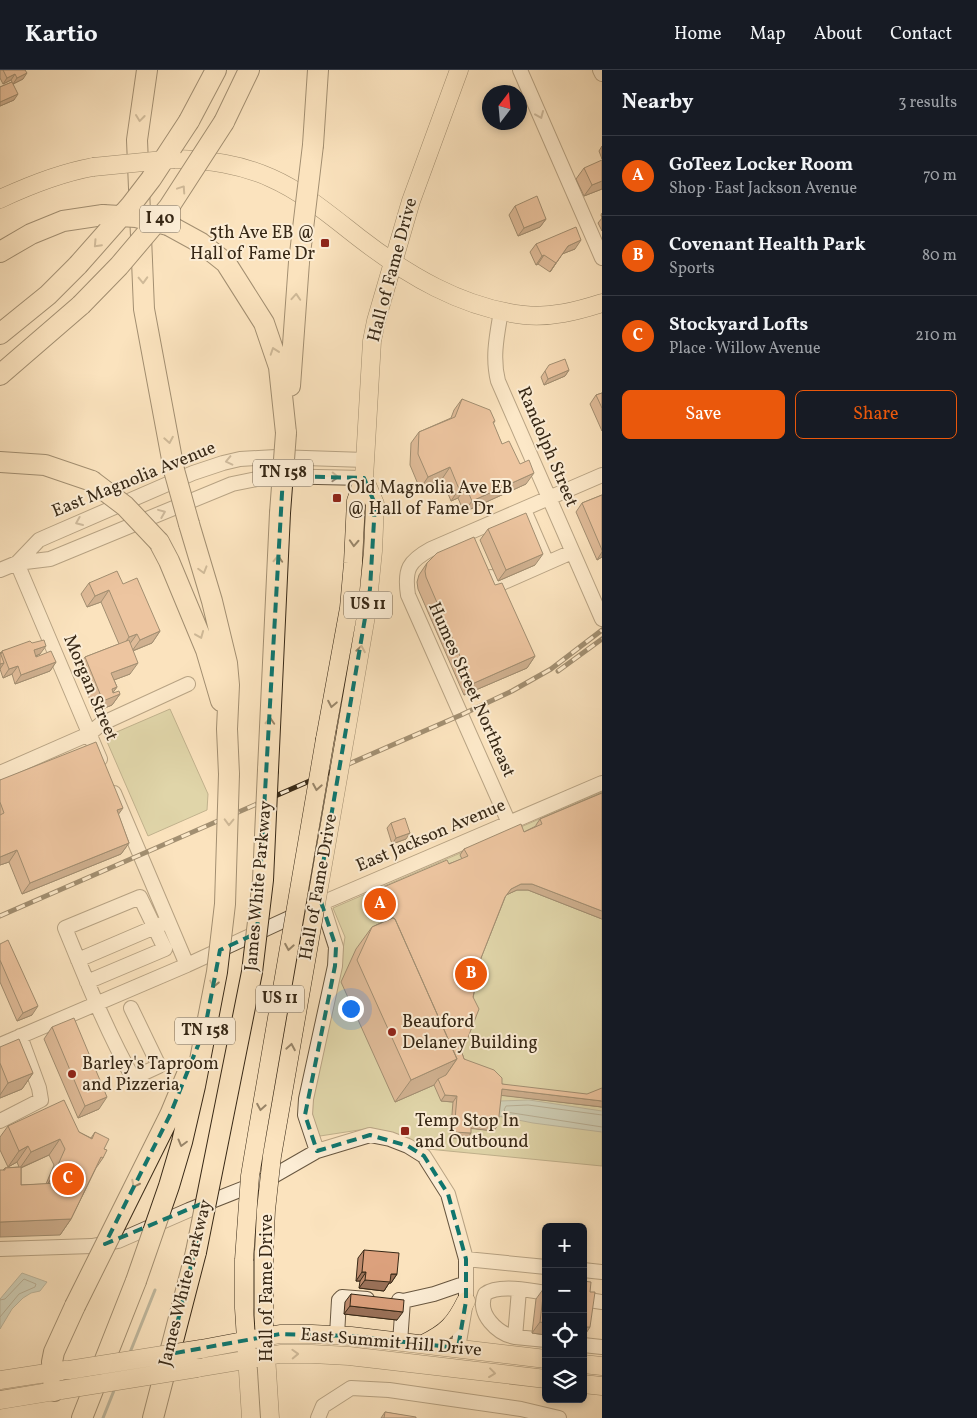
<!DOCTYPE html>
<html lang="en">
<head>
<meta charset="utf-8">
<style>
  :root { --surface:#171b24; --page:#242831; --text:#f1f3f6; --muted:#9ea1a6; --line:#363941; --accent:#ea580c }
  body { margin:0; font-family:Vollkorn,serif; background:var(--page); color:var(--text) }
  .controls { position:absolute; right:15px; bottom:15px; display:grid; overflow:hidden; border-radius:8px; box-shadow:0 2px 8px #0003 }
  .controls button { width:45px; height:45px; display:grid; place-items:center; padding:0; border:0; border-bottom:1px solid var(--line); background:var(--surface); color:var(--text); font:25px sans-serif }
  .compass { position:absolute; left:482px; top:15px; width:45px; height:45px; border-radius:50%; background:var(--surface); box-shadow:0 2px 8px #0003; rotate:16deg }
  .you { position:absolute; left:350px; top:938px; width:18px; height:18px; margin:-12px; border:4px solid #fff; border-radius:50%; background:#1a73e8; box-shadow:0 0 0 8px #1a73e833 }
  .badge { display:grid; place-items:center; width:32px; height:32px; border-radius:50%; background:var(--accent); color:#fff; font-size:16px; font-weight:700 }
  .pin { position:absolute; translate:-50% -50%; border:2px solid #fff; box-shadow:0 1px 5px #0006 }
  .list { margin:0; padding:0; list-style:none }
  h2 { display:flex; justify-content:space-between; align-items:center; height:65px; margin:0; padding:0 20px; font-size:21px }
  h2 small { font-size:16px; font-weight:400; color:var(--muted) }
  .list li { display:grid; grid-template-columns:32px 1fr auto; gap:15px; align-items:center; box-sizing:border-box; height:80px; padding:0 20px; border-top:1px solid var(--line) }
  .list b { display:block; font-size:19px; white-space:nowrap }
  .list p { margin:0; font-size:16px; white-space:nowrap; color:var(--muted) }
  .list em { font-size:16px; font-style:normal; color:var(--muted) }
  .actions { display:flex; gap:10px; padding:15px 20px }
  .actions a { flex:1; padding:11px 0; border:1px solid var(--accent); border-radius:8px; text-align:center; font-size:18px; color:var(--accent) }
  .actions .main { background:var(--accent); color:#fff }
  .icon { flex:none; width:28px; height:28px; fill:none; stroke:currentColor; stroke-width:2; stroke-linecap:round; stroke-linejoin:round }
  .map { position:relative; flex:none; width:602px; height:1348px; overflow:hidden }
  header { display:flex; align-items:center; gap:30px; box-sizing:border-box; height:70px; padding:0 25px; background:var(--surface); border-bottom:1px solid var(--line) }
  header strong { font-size:24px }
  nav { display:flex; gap:28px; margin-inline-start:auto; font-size:18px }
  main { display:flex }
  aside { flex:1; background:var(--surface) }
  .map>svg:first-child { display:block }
</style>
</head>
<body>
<header>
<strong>Kartio</strong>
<nav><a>Home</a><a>Map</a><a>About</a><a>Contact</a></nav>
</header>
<main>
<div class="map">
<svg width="602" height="1348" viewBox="0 0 602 1348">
  <rect width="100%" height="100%" fill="#fbe3be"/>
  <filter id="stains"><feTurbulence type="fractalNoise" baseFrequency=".004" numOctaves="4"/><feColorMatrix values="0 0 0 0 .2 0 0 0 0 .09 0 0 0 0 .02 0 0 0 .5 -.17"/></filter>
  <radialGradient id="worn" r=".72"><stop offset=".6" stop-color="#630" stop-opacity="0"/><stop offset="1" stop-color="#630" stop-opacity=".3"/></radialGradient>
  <path fill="#bfc391" stroke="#7b7654" d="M170 639 208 724 207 740 148 766 105 667Z
    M602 722V1096L428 1079 372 1058 320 1066 311 1046 312 1028 336 922 345 867 333 838Z"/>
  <path fill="#9fbdb7" stroke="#758177" d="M529 1030 602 1041V1062L533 1053 498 1046 500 1031Z
    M22 1203 47 1212 40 1221 31 1223 23 1228 12 1239 0 1259V1229Z"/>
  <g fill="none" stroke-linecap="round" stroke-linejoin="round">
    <path stroke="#6b7266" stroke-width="1" d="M602 1045 528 1035 506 1036 504 1040 506 1042 602 1057
      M0 1230 5 1229 24 1209 36 1214 35 1217 19 1224 0 1247"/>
    <path stroke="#758177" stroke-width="3" d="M129 1285 155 1220
      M103 1348 115 1318"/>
    <g stroke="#685740" stroke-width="16">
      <path id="minor" d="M520 0 602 188
        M600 0 602 4
        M501 241C497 265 492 287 498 311L602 549
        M524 440 547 493
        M17 493 100 689
        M17 493 39 470 48 466 193 403 223 393 240 389 276 387 365 390
        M0 500 17 493 50 489 232 414 272 406 364 408
        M491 507 495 516 572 482
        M0 703 89 664 101 654 188 614
        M114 723 187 895
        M509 753 408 525C404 499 409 491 431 479L602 405
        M78 890 162 854
        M87 912 165 879 140 827 65 858C86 909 106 960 133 1008L159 996 131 938
        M0 975 187 895 322 833 602 713
        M0 1051 41 1030 39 1018 20 966
        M317 1081 305 1045 306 1029 335 896 336 877 322 833
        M0 1179 92 1176 118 1171 189 1140 270 1108 317 1081 370 1065 390 1069 408 1076 424 1086 448 1124 466 1189V1231L458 1278
        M466 1189 546 1197
        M583 1200 602 1202
        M519 1220 515 1267C498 1264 476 1244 485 1224 498 1214 530 1220 546 1223
        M583 1229 602 1232
        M399 1230 403 1231 400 1272
        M403 1231 434 1224 466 1213
        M337 1265 339 1230 342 1227 367 1229
        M515 1267 546 1270
        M583 1275 602 1277
        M318 1348 323 1336 351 1318 389 1320 521 1339 559 1348"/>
    </g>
    <g stroke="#372816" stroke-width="19">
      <path id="major" d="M175 89C209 90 240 94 271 108 303 122 331 146 358 167 407 205 462 238 524 245 550 248 577 241 602 233
        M0 129C30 115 60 103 93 97
        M346 662 367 540 373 481 375 434 364 408
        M325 669 349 538 353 493 356 431 364 408 372 271 376 251 411 131 459 0
        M264 1181V1254L270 1348
        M244 1190V1238L251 1348
        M423 1274C446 1263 455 1254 466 1231
        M201 1279 280 1264H312L351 1266 546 1289
        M583 1294 602 1296
        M197 1298 280 1284H312L349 1286 546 1309
        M0 1310 66 1300
        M583 1314 602 1316
        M0 1330 61 1320"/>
    </g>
    <g stroke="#372816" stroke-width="22">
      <path id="highway" d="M147 0 137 70 144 239 174 400
        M189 51 216 0
        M224 52 249 0
        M313 75 318 0
        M170 156 201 173 226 193 264 253 279 297 286 363
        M0 182 31 164 63 151 103 145
        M0 264 48 225 78 195
        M0 305 81 235
        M290 316 299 192
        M0 392 45 395 92 411
        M189 454 212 531 227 593 229 615 227 659 229 704
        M159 472 169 491 206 580 221 631
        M268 700 280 443
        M54 1321 52 1292 54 1282 75 1236
        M82 1348 136 1211
        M153 1348 196 1182"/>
    </g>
    <use href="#minor" stroke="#fcedd5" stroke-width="14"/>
    <use href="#major" stroke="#fbe3be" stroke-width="18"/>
    <use href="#highway" stroke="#fbe3be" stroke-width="20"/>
    <g stroke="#372816" stroke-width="5">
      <path id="rail" d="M558 601 602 569
        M0 846 461 645 512 621 551 599 602 560"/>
    </g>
    <use href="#rail" stroke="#fcedd5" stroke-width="3" stroke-dasharray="9" stroke-linecap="butt"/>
    <g stroke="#372816" stroke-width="19" stroke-linecap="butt">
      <path id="major-bridge" d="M93 97 174 89
        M264 1181 266 1140 272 1086 346 662
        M244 1190 250 1106 257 1064 325 669
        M69 1300 201 1279
        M61 1320 197 1298"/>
    </g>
    <g stroke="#372816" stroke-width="22" stroke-linecap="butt">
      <path id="highway-bridge" d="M103 145 136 147 168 155
        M299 192 313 75
        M78 195 131 135 151 109 189 51
        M81 235 119 196 169 137 224 52
        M174 400 189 454
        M92 411 125 436 159 472
        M280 443 286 363
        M196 1182 252 902 263 810 268 700
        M136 1211 169 1116 182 1072 195 1016 217 902 225 834 229 704
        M75 1236 170 1045 190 997"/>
    </g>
    <use href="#major-bridge" stroke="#fbe3be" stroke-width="18"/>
    <use href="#highway-bridge" stroke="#fbe3be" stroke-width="20"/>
  </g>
  <path fill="#bd8a6c" stroke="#372816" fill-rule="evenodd" d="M0 0H25L23 9 13 14 14 30 0 36V17L12 12 11 10 3 14 0 8Z
    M602 76V89L599 81Z
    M584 98 602 119 584 126 576 109Z
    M515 136 546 149 540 157 518 166 509 145Z
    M602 143V161L598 153 602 148 601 145Z
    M536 174 575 179 562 184 550 202 538 194 536 195 530 182Z
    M569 300 565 306 544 315 541 307 545 301Z
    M602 323V361L590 334 596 325Z
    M462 329 495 351 493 354 502 374 526 414 464 442 458 428 451 431 442 409 420 419 410 395 411 373 419 362 451 348 454 340Z
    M602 425V487L597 490 576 442 582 433Z
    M488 459 535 495 498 511 480 470Z
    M427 493 535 586 527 598 464 625 418 519 417 512 419 505Z
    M89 513 123 514 160 561 152 573 133 581 130 604 114 610 117 617 113 622V623L120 624 112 635 95 642 77 598 85 587 119 574 101 532 87 537 81 524Z
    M32 573 40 584 36 586V587L56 592 50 601 15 614 12 604 3 608 0 599V582L1 584 2 581Z
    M0 710 118 744 129 773 121 784 22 824 9 792 0 795Z
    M602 723V849L528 820H517L506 825 481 888 462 983 464 989 502 1014 602 1037 501 1025 494 1061 471 1058 467 1069 450 1068 453 1032 441 1031 434 1015 395 1032 341 912 356 879 372 857 387 850 386 847 379 849 368 827 372 822 462 789 460 785 464 779 524 762 536 756V755L540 749Z
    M391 753 406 769 392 774 387 758Z
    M0 874 32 945 17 951 0 912Z
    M52 957 99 1039 78 1048 44 969Z
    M0 977 33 1003 22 1019 0 1028Z
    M8 1056 79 1062 91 1068 95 1062 104 1079 103 1088 96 1098 71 1149 60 1165 3 1100 5 1098 19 1097 17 1092 8 1097 0 1080V1067ZM49 1085 54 1095 46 1114 21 1115V1098Z
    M364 1180 397 1204 391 1213H389L384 1221 359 1218 360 1211H356L358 1188Z
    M544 1218 546 1265 532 1263 536 1229Z
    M351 1224 397 1250 344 1244 345 1232Z
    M385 1342 416 1348H381Z"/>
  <path fill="#9a7158" stroke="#372816" d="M27 3 23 9 13 14 17 8Z
    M15 4 11 10 3 14 7 8Z
    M18 24 14 30 0 36V32Z
    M602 111V119L584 126 592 115Z
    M546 149 540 157 518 166 524 158Z
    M581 170 575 179 562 184 550 202 568 176Z
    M544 185 538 194 536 195 542 186Z
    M569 300 565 306 544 315 548 309Z
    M450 397 442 409 420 419 428 407Z
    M534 403 526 414 464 442 472 431Z
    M466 417 458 428 451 431 459 419Z
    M602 482V487L597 490Z
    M543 484 535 495 498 511 506 500Z
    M109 520 101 532 87 537 95 526Z
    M160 561 152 573 132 581 140 570Z
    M137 564 129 575 121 579 129 567Z
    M46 576 40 584 28 589 34 580Z
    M535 586 527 598 464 625 472 614Z
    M56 592 50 601 15 614 21 605Z
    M4 593 0 599V594Z
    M138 593 130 604 103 614 111 603Z
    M18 596 12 604 3 608 9 599Z
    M117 617 109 628 120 624 112 635 95 642 112 619Z
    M123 738 115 749 117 740Z
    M410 763 406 769 392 774 396 768Z
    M129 773 121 784 22 824 30 813Z
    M17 780 9 792 0 795V787Z
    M521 814H532L602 841V849L528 820H517L506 825 511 819Z
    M390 841 386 847 379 849 383 843Z
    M38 936 32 945 17 951 23 943Z
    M457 989 442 1011 438 1009 434 1015 395 1032 411 1010Z
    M33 1003 22 1019 0 1028V1025L8 1013Z
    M502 1019 602 1031V1037L498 1025Z
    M445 1025 457 1026 453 1032 441 1031Z
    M107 1027 99 1039 78 1048 85 1036Z
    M471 1052 498 1055 494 1061 467 1058Z
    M454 1062 471 1063 467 1069 450 1068Z
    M60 1069 49 1085 20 1098 31 1082Z
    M28 1076 17 1092 8 1097 19 1081Z
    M53 1106 57 1108 46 1124 42 1122Z
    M71 1149 60 1165 0 1167V1152Z
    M362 1202H366L360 1211H356Z
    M391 1204H397L391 1213H389L384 1221 359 1218 365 1210Z
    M350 1236 403 1242 397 1250 344 1244Z
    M540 1252 546 1253V1265L532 1263Z
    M583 1257H590L583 1268Z"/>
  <path fill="#dca17d" stroke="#372816" d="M3 0H25L27 3 17 8 15 4 7 8Z
    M12 12 18 24 0 32V17Z
    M602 90V111L592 115 584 98Z
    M537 126 546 149 524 158 515 136Z
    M576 157 581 170 568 176 556 193 544 185 542 186 536 174Z
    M565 289 569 300 548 309 545 301 549 295Z
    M602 323V338L596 325Z
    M462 329 490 340 495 351 493 352 502 374 509 371 520 394 529 390 534 403 472 431 466 417 459 419 450 397 428 407 418 384 419 362 455 347Z
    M602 425V480L582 433Z
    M526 443 543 484 506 500 488 459Z
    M474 467 495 515 502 513 535 586 472 614 426 507 425 501 427 493 437 483Z
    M117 501 123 514 137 508 160 561 140 570 137 564 129 567 109 520 95 526 89 513Z
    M44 570 46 576 34 580 36 587 51 581 56 592 21 605 18 596 9 599 2 581 30 571 32 573Z
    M129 570 138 593 111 603 117 617 112 619 113 623 119 621 120 624 103 631 85 587Z
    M0 582 4 593 0 594Z
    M96 672 123 738 117 740 129 773 30 813 17 780 0 787V745L4 743 0 732V710Z
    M602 723V841L532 814H521L511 819 505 827 481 888 473 927 479 939 462 983 464 989 494 1000 502 1008V1014L587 1024 602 1018V1031L502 1019 498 1055 471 1052V1063L454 1062 457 1026 445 1025 438 1009 446 1005 457 989 395 849 393 848 390 841 383 843 372 822 447 790 449 794 468 786 464 779 521 754 524 762 542 754 540 749Z
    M405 748 410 763 396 768 391 753Z
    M393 848 395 849 457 989 411 1010 357 890 372 857Z
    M8 870 38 936 23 943 0 890V874Z
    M74 948 107 1027 85 1036 52 957Z
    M19 969 33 1003 8 1013 0 993V977Z
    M64 1030 79 1062 92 1069 95 1062 109 1069 104 1079 107 1080 103 1088 101 1087 71 1149 0 1152V1100H5V1098L21 1097V1115L58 1113 57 1108 53 1106 65 1079 60 1069 31 1082 28 1076 19 1081 8 1056Z
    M364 1180 399 1183 397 1204H391L390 1212 365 1210 366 1202H362Z
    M583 1211 591 1212 590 1222H595L590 1257H583Z
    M544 1218H546V1253L540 1252Z
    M351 1224 404 1230 403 1242 350 1236Z
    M385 1342 416 1347V1348H384Z"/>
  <defs><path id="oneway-chevron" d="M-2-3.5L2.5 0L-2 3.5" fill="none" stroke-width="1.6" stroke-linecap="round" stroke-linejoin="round" transform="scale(1.25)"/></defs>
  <g stroke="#9a8a76">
    <use href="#oneway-chevron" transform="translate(540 45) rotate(67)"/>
    <use href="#oneway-chevron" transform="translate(229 391) rotate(167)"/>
    <use href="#oneway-chevron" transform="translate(335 407) rotate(2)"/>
    <use href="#oneway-chevron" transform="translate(162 443) rotate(-22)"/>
    <use href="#oneway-chevron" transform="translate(79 452) rotate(157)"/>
  </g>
  <g stroke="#99866a">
    <use href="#oneway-chevron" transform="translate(140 48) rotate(97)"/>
    <use href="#oneway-chevron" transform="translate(182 119) rotate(-56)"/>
    <use href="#oneway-chevron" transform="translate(97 174) rotate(133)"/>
    <use href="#oneway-chevron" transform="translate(143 210) rotate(88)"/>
    <use href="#oneway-chevron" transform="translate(296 227) rotate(-86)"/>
    <use href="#oneway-chevron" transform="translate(274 281) rotate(-109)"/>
    <use href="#oneway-chevron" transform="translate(169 370) rotate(80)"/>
    <use href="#oneway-chevron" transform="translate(354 473) rotate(93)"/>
    <use href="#oneway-chevron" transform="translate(278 489) rotate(-87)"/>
    <use href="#oneway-chevron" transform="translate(203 500) rotate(74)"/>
    <use href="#oneway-chevron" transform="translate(200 565) rotate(68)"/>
    <use href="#oneway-chevron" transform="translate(361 579) rotate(-80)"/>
    <use href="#oneway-chevron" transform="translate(332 634) rotate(101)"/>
    <use href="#oneway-chevron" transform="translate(270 651) rotate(-87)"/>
    <use href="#oneway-chevron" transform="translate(317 717) rotate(100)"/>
    <use href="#oneway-chevron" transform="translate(229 752) rotate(91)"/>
    <use href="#oneway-chevron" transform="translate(289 877) rotate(100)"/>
    <use href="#oneway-chevron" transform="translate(214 914) rotate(102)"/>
    <use href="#oneway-chevron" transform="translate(291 977) rotate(-80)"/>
    <use href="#oneway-chevron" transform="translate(261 1037) rotate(100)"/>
    <use href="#oneway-chevron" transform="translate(182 1073) rotate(105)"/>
    <use href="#oneway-chevron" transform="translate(135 1114) rotate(117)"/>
    <use href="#oneway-chevron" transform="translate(295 1284) rotate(-2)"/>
    <use href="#oneway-chevron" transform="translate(492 1303) rotate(7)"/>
  </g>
  <path d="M0 0H602V1348H0ZM283 406 364 408 375 434 370 519 318 823 336 877 335 896 305 1045 317 1081 370 1065 408 1076 424 1086 448 1124 466 1189V1231L458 1278 351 1266 280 1264 170 1284 206 1132 105 1174 170 1045 205 958 220 880 257 863Z" fill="#fbe3be" fill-opacity=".55" fill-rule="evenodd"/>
  <path fill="none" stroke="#0f766e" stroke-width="4" stroke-dasharray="10 6" stroke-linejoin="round" d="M283 406 364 408 375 434 370 519 318 823 336 877 335 896 305 1045 317 1081 370 1065 408 1076 424 1086 448 1124 466 1189V1231L458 1278 351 1266 280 1264 170 1284 206 1132 105 1174 170 1045 205 958 220 880 257 863Z"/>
  <g fill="#8f2418" stroke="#fcedd5" stroke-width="2">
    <rect x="320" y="168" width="10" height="10" rx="2.5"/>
    <rect x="332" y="423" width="10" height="10" rx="2.5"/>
    <circle cx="392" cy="962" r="5"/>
    <circle cx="72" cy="1004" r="5"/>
    <rect x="400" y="1056" width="10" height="10" rx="2.5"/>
  </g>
  <g text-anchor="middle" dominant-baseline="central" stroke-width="4" stroke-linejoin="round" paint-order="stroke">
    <g fill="#fcedd5" stroke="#72634f" stroke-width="1">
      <rect x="140" y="135.5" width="40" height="27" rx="4"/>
      <rect x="253" y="389.5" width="60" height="27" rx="4"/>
      <rect x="344" y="521.5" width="48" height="27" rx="4"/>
      <rect x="256" y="915.5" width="48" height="27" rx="4"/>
      <rect x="175" y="947.5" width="60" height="27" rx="4"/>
    </g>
    <g font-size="16" font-weight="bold" fill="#372816">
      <text x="160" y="149">I 40</text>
      <text x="283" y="403">TN 158</text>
      <text x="368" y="535">US 11</text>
      <text x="280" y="929">US 11</text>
      <text x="205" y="961">TN 158</text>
    </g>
    <g font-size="18" fill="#372816" stroke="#fcedd5" text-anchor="start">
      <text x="315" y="163" text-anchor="end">5th Ave EB @<tspan x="315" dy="21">Hall of Fame Dr</tspan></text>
      <text x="347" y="418">Old Magnolia Ave EB<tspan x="347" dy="21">@ Hall of Fame Dr</tspan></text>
      <text x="402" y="952">Beauford<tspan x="402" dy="21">Delaney Building</tspan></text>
      <text x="82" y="994">Barley's Taproom<tspan x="82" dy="21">and Pizzeria</tspan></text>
      <text x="415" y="1051">Temp Stop In<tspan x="415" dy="21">and Outbound</tspan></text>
    </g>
    <g font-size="18" fill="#372816" stroke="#fcedd5">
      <text transform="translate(393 200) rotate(-75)">Hall of Fame Drive</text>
      <text transform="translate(547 377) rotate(67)">Randolph Street</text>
      <text transform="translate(134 410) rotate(-22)">East Magnolia Avenue</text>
      <text transform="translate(90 618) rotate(67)">Morgan Street</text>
      <text transform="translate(471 620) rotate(66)">Humes Street Northeast</text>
      <text transform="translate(431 766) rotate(-23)">East Jackson Avenue</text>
      <text transform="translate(259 816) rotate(-85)">James White Parkway</text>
      <text transform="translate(319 817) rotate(-80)">Hall of Fame Drive</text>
      <text transform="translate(186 1213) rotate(-76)">James White Parkway</text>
      <text transform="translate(267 1218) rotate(-90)">Hall of Fame Drive</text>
      <text transform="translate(391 1273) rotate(5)">East Summit Hill Drive</text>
    </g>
  </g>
  <rect width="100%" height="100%" filter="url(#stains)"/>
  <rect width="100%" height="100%" fill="url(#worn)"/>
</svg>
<div class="controls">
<button>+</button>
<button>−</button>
<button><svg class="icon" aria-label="locate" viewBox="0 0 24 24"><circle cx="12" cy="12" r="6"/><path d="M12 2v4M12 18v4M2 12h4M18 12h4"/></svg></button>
<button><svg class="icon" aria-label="layers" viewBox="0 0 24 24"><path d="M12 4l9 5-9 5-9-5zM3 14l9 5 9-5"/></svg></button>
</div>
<svg class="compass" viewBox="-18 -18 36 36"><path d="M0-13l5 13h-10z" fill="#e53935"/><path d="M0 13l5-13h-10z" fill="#9ea1a6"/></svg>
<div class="you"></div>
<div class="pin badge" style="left:380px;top:834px">A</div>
<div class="pin badge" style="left:471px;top:904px">B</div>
<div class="pin badge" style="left:68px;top:1109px">C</div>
</div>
<aside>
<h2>Nearby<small>3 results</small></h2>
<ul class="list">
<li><span class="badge">A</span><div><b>GoTeez Locker Room</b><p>Shop · East Jackson Avenue</p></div><em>70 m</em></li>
<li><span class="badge">B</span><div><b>Covenant Health Park</b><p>Sports</p></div><em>80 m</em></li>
<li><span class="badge">C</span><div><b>Stockyard Lofts</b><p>Place · Willow Avenue</p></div><em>210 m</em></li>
</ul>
<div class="actions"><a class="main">Save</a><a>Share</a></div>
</aside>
</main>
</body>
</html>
